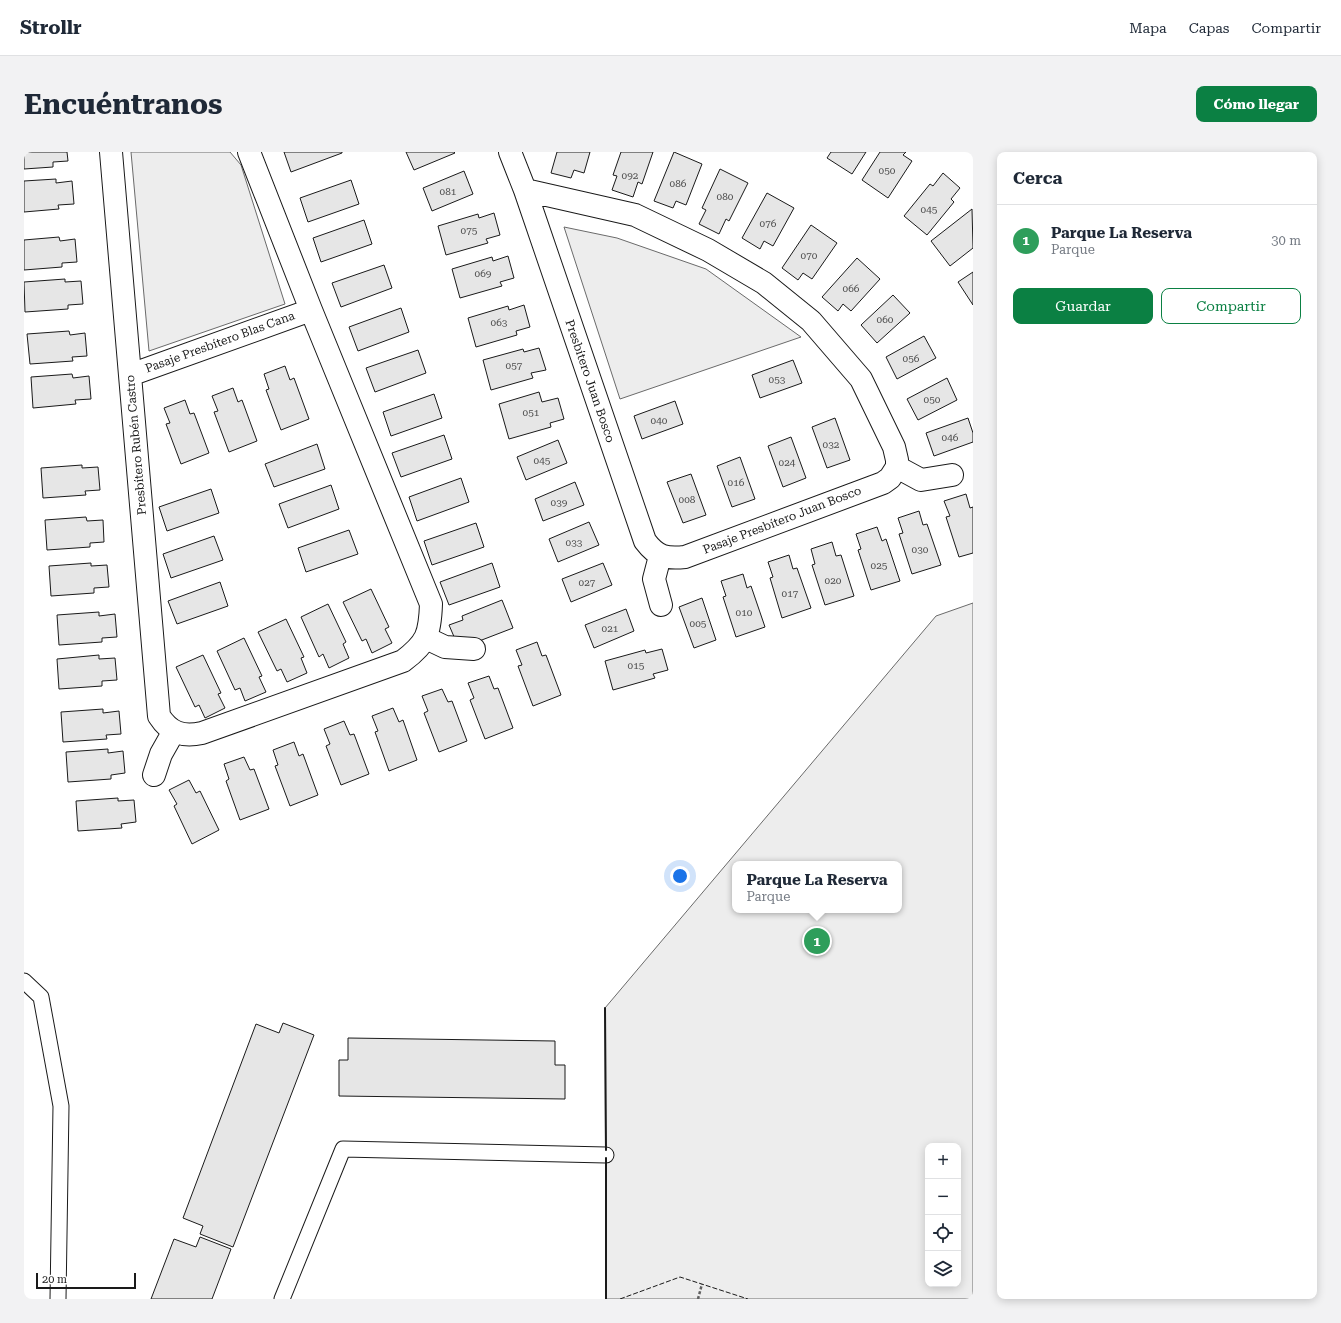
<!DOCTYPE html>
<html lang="es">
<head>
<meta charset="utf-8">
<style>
  :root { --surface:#fff; --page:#f2f2f3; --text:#1f2937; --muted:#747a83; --line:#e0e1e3; --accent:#0b8043 }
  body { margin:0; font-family:"Roboto Serif",serif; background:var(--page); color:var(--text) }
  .controls { position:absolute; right:12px; bottom:12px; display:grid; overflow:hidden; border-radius:8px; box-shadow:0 2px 10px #0003 }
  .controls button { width:36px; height:36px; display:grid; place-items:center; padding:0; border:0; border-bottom:1px solid var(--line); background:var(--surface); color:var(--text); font:20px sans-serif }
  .scale { position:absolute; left:12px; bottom:10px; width:100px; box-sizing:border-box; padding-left:4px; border:2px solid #1a1a1a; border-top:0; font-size:11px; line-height:14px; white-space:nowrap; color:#1a1a1a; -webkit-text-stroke:3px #fff; paint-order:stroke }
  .you { position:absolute; left:656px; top:724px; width:14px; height:14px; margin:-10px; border:3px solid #fff; border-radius:50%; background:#1a73e8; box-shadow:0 0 0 6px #1a73e833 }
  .badge { display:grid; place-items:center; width:26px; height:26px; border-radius:50%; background:var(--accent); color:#fff; font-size:13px; font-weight:700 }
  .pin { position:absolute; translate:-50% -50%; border:2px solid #fff; box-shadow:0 1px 4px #0006 }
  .popup { position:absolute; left:708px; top:709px; width:170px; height:52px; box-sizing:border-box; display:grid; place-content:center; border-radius:8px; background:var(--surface); filter:drop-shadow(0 1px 3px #0005); font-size:13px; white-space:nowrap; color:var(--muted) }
  .popup b { font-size:15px; color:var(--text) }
  .popup::after { content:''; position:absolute; left:50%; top:100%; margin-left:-8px; border:8px solid transparent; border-top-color:var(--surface) }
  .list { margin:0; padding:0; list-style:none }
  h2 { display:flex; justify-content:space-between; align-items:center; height:52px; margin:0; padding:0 16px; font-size:17px }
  h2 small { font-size:13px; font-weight:400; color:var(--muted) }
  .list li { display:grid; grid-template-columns:26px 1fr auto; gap:12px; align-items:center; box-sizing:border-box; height:72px; padding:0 16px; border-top:1px solid var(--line) }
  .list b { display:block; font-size:15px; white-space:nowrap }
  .list p { margin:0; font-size:13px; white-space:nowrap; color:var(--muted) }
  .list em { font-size:13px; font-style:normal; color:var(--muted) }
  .actions { display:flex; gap:8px; padding:12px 16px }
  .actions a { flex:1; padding:9px 0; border:1px solid var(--accent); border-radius:8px; text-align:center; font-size:14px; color:var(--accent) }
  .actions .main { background:var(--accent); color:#fff }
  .icon { flex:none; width:22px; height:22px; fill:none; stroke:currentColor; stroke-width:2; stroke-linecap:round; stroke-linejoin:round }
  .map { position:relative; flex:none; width:949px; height:1147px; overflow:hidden; border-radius:8px }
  header { display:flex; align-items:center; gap:24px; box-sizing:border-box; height:56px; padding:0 20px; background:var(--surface); border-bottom:1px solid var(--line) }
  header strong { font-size:19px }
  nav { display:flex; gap:22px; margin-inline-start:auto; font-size:14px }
  .intro { display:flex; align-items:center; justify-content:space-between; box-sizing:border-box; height:96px; padding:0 24px }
  h1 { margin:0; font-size:28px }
  .button { padding:10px 18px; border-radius:8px; background:var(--accent); color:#fff; font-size:14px; font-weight:700 }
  main { display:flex; gap:24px; padding:0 24px }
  aside { flex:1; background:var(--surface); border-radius:8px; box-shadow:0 2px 10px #0003 }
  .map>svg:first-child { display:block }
</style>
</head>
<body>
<header>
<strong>Strollr</strong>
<nav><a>Mapa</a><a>Capas</a><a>Compartir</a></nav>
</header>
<div class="intro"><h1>Encuéntranos</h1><a class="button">Cómo llegar</a></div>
<main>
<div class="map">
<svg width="949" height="1147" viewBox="0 0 949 1147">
  <rect width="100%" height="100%" fill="#fff"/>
  <path fill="#ededed" stroke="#6a6a6a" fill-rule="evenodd" d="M107 0H206L217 13 261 152 125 199Z
    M540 75 593 86 682 117 777 185 596 247Z
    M949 451V1147H582L581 856 912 464ZM711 712H875V758H711ZM904 994H934V1132H904Z"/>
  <path fill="#e6e6e6" stroke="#1a1a1a" d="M0 0H43L44 9 29 10V15L0 17Z
    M260 0H318V1L267 20Z
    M382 0H430L431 1 390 18Z
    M533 0H566L560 21 550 18 547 26 527 21Z
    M597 0H629L618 32 614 30 609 45 588 38 593 24 589 23Z
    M650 0 678 12 662 53 652 49 649 56 630 49Z
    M807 0H842L828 22 803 6Z
    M856 0H882L879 3 888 9 864 46 838 28Z
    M696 17 724 31 705 69 702 67 695 82 675 72 682 58 678 56Z
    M440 19 449 42 408 59 399 36Z
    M919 21 936 36 927 47 930 50 903 83 880 64 906 32 909 34Z
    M32 27V31L48 29 50 52 34 53 35 57 0 60V29Z
    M327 28 335 52 284 70 276 46Z
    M743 41 770 56 749 94 740 89 736 97 718 86Z
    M948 57 949 96 926 114 907 89Z
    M470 61 476 83 462 87 464 91 422 103 414 74 454 62 455 66Z
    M340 68 348 92 297 110 289 86Z
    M787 73 813 91 788 127 779 121 774 128 758 116Z
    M35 85 36 89 51 87 53 110 38 111V115L0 118V88Z
    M484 104 490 126 476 130 478 134 436 146 428 117 468 105 469 109Z
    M833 106 856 127 827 159 819 152 814 159 798 145Z
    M360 113 368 136 317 155 308 131Z
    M949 120V153L934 130Z
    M41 127V130L57 129 59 152 44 153V157L1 160 0 130Z
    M869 143 886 161 853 191 837 173Z
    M500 153 506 175 492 179 493 183 452 195 444 166 484 154 485 158Z
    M377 156 385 180 334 199 325 175Z
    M45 179 46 183 61 181 63 204 48 205 49 209 6 212 3 182Z
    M900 184 912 206 873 227 862 205Z
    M515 196 522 218 507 221 509 226 467 238 459 208 499 197 500 200Z
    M394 198 402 221 351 240 342 216Z
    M769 208 778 231 736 246 728 223Z
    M261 214 266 228 270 226 285 267 257 278 242 238 245 237 240 222Z
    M48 222 49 226 65 224 67 247 51 248 52 252 9 256 7 225Z
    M923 226 933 248 894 268 883 247Z
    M209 236 214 250 218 248 233 289 205 300 190 260 194 259 188 244Z
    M515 240 518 250 534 246 540 267 526 271 527 275 485 287 475 252Z
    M410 242 418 266 367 284 359 260Z
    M161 248 166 262 170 261 185 301 157 312 142 272 146 271 140 256Z
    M651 249 659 272 618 287 610 264Z
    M811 266 826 308 803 316 788 275Z
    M944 266 949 281V290L910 304 902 281Z
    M420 283 428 307 377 325 368 301Z
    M767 285 782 326 759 335 744 294Z
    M534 288 543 311 502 328 493 305Z
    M293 292 301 317 250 335 241 312Z
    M716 305 731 347 708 355 693 314Z
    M58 313V316L74 315 76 338 61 339 62 343 19 346 17 316Z
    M667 322 682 363 659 371 643 330Z
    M437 326 445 350 393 369 385 345Z
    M551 330 560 353 519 369 511 347Z
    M307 333 315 357 264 376 255 352Z
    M187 337 195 361 143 379 135 355Z
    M942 342 946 356 949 355V401L935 405 922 365 926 364 920 349Z
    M895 359 899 373 903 372 917 413 888 422 875 382 879 381 874 366Z
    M62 365 63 369 79 368 80 390 66 391V395L23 398 21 368Z
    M565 370 575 393 534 410 525 387Z
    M452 371 460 395 408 413 400 389Z
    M853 375 858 389 862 387 876 429 847 438 834 398 837 397 832 382Z
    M325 378 334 402 282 420 274 396Z
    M190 384 199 408 147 426 139 402Z
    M808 390 812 404 817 403 830 444 801 453 788 413 791 412 787 397Z
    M765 403 769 417 773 416 787 456 758 466 746 426 749 425 744 410Z
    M67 411V414L83 413 85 435 70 436V441L27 444 25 414Z
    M468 411 476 435 425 453 416 430Z
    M579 411 588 433 547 450 538 427Z
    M719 422 723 436 727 434 741 475 712 485 699 445 702 444 697 429Z
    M196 430 204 454 153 472 144 449Z
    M347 437 365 475 361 477 368 491 348 501 342 487 338 489 319 450Z
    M678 446 692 488 670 496 655 455Z
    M478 448 489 476 450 491 434 494 425 473 439 468 438 464Z
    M304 452 322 490 319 492 325 506 305 516 299 502 295 505 277 465Z
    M602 457 610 479 570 496 561 473Z
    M75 460V464L91 462 93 485 78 486V490L35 493 33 463Z
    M262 467 280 505 277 506 283 521 263 530 257 517 253 519 234 480Z
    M220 486 238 524 235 525 242 540 221 549 216 536 211 538 193 499Z
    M513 490 518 504 522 503 537 543 509 554 494 514 498 513 492 498Z
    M638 497 644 518 629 522 631 526 589 538 581 509 621 498 622 501Z
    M75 503V507L91 506 93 528 78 529V534L35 537 33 507Z
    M179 503 197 541 194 542 201 556 181 566 175 553 171 555 152 515Z
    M465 524 470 537 474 536 489 576 461 587 446 548 450 546 444 531Z
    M418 537 424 550 428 549 443 589 415 600 400 561 404 559 398 544Z
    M369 556 375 570 379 568 393 608 365 619 351 580 354 579 348 564Z
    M79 557V561L95 559 97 582 82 583 83 587 39 590 37 560Z
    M320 569 326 583 330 582 345 622 317 633 302 594 306 592 300 577Z
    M270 590 275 604 279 602 294 643 266 654 251 614 254 613 249 598Z
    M84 597V601L99 599 101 621 87 623V627L44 630 42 600Z
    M220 605 226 618 230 617 245 657 216 668 202 629 205 627 200 612Z
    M165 628 172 641 176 639 195 678 168 692 150 654 153 652 145 638Z
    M94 646V649L110 648 112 670 97 672 98 676 54 679 52 649Z
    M259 871 290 883 209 1095 176 1082 179 1074 159 1066 232 872 255 881Z
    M324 886 531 889V913H541V947L315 944V908H324Z
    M176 1085 207 1097 188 1147H127L150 1087 172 1095Z"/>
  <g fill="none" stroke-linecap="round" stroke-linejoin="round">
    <g stroke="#1a1a1a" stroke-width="17">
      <path id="lane" d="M0 829 17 845 37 954 34 1147
        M258 1147 319 997 582 1003"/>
    </g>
    <g stroke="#1a1a1a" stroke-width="24">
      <path id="street" d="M87 0 135 564C146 581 158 585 178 581L379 509C403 491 406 482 407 452L287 158 225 0
        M486 0 501 38 621 389C633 405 642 407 661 405L859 331 866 326 873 315V308L870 295 837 227 787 169 740 131 684 98 611 63 501 38
        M106 223 287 158
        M873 315 897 328 928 323
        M636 404 630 427 637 453
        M402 486 421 495 450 497
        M130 623 137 602 150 579"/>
    </g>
    <path stroke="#5f5f5f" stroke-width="2.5" stroke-dasharray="3 2" stroke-linecap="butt" d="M674 1147 678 1132"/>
    <use href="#lane" stroke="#fff" stroke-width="15"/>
    <use href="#street" stroke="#fff" stroke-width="22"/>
    <path stroke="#1a1a1a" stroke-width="1" stroke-dasharray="5 2" stroke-linecap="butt" d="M596 1147 656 1125 724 1147"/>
    <path stroke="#1a1a1a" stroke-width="2" d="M581 856 582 998
      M582 1006V1147"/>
  </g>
  <g text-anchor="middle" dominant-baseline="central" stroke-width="3" stroke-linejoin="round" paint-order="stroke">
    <g font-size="10" fill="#4d4d4d">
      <text x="863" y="18">050</text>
      <text x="606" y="23">092</text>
      <text x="654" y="31">086</text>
      <text x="424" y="39">081</text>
      <text x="701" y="44">080</text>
      <text x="905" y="57">045</text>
      <text x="744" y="71">076</text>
      <text x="445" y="78">075</text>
      <text x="785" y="103">070</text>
      <text x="459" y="121">069</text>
      <text x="827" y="136">066</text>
      <text x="861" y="167">060</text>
      <text x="475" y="170">063</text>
      <text x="887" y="206">056</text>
      <text x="490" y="213">057</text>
      <text x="753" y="227">053</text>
      <text x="908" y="247">050</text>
      <text x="507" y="260">051</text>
      <text x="635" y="268">040</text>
      <text x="926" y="285">046</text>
      <text x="807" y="292">032</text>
      <text x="518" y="308">045</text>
      <text x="763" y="310">024</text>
      <text x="712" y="330">016</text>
      <text x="663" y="347">008</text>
      <text x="535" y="350">039</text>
      <text x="550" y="390">033</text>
      <text x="896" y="397">030</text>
      <text x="855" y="413">025</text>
      <text x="809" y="428">020</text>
      <text x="563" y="430">027</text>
      <text x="766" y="441">017</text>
      <text x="720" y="460">010</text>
      <text x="674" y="471">005</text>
      <text x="586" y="476">021</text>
      <text x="612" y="513">015</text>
    </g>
    <g font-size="12" fill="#1a1a1a" stroke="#fff">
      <text transform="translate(196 190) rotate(-20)">Pasaje Presbítero Blas Cana</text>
      <text transform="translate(566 229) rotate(71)">Presbítero Juan Bosco</text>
      <text transform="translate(112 293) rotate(-95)">Presbítero Rubén Castro</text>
      <text transform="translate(758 368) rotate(-21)">Pasaje Presbítero Juan Bosco</text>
    </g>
  </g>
</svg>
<div class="controls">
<button>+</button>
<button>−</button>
<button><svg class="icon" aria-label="locate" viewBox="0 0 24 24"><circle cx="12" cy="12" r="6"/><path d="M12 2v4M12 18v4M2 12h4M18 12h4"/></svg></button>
<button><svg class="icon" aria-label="layers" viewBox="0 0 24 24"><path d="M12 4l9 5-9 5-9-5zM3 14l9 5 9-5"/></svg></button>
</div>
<div class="scale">20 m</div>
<div class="you"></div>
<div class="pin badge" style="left:793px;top:789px;background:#2e9e5b">1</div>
<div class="popup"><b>Parque La Reserva</b>Parque</div>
</div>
<aside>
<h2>Cerca<small></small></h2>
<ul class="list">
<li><span class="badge" style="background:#2e9e5b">1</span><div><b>Parque La Reserva</b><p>Parque</p></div><em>30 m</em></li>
</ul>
<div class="actions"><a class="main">Guardar</a><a>Compartir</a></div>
</aside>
</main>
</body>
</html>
